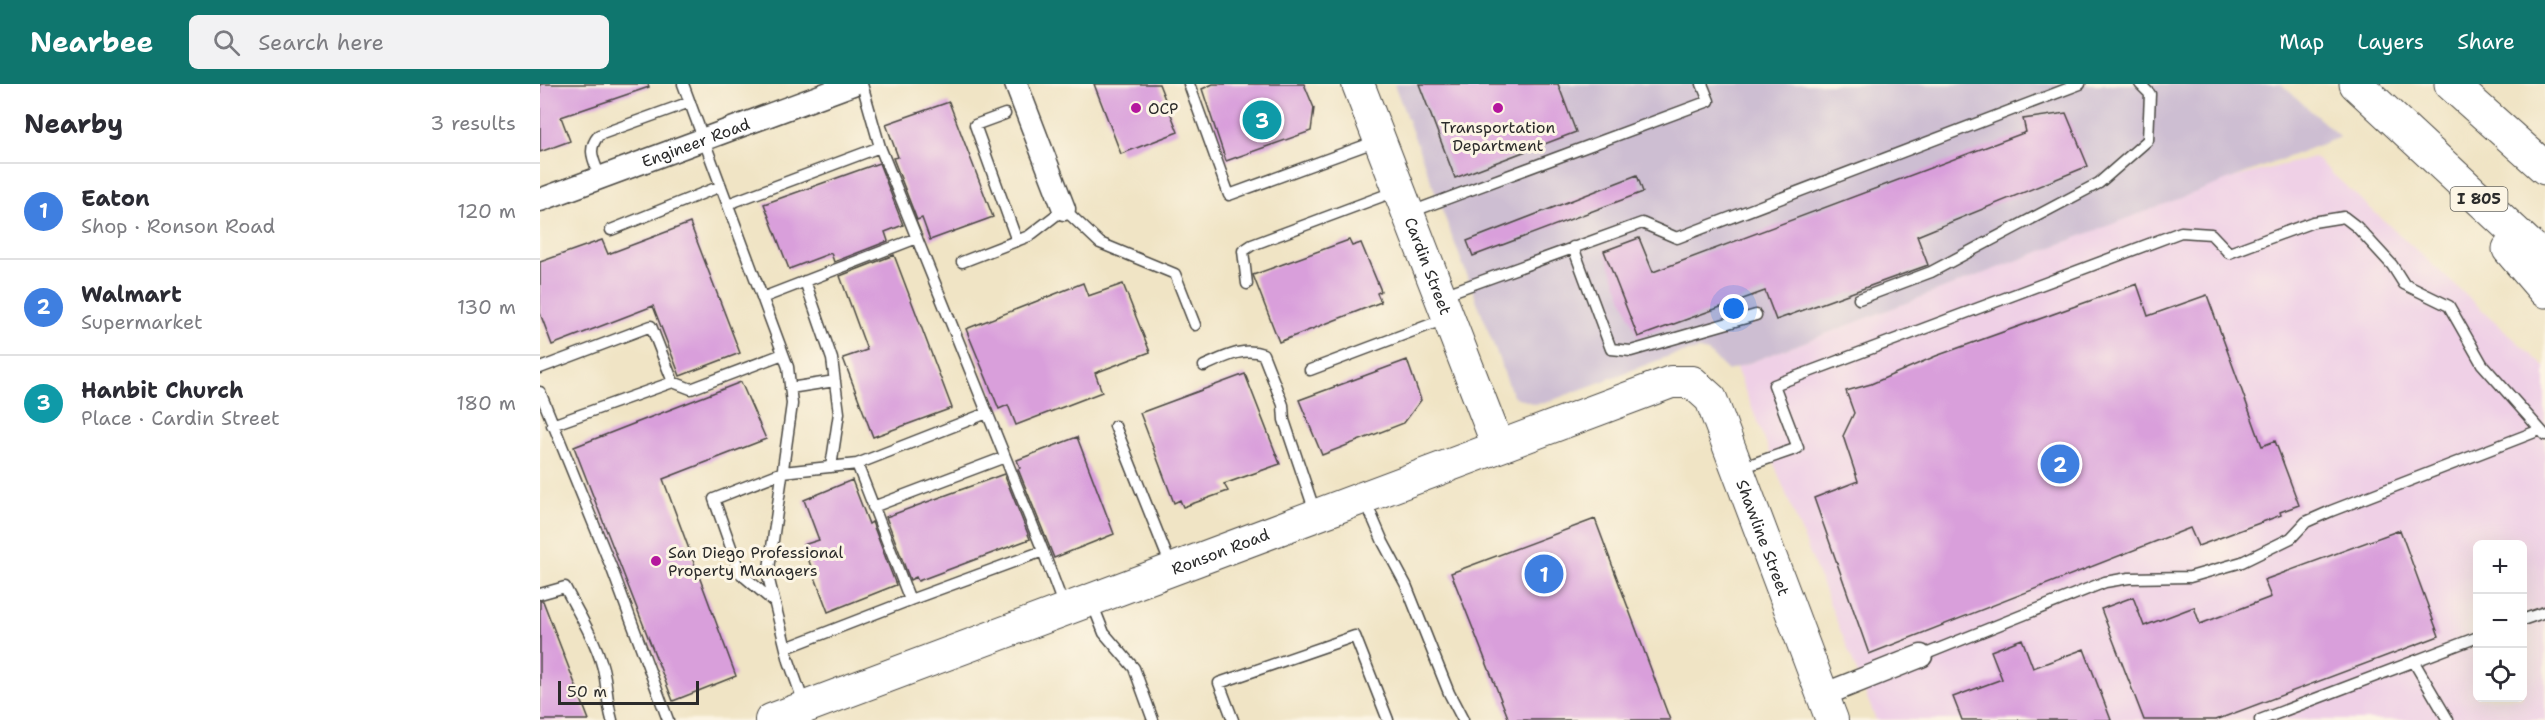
<!DOCTYPE html>
<html lang="en">
<head>
<meta charset="utf-8">
<style>
  :root { --surface:#fff; --page:#f2f2f3; --text:#2b2b33; --muted:#7c7c81; --line:#e1e1e2; --accent:#0f766e }
  body { margin:0; font-family:"Shantell Sans",sans-serif; background:var(--page); color:var(--text) }
  .controls { position:absolute; right:18px; bottom:18px; display:grid; overflow:hidden; border-radius:9px; box-shadow:0 6px 24px #0002 }
  .controls button { width:54px; height:54px; display:grid; place-items:center; padding:0; border:0; border-bottom:2px solid var(--line); background:var(--surface); color:var(--text); font:30px sans-serif }
  .scale { position:absolute; left:18px; bottom:15px; width:141px; box-sizing:border-box; padding-left:6px; border:3px solid #2b2b2b; border-top:0; font-size:16px; line-height:21px; white-space:nowrap; color:#2b2b2b; -webkit-text-stroke:4px #fcf5e5; paint-order:stroke }
  .you { position:absolute; left:1194px; top:225px; width:21px; height:21px; margin:-15px; border:4px solid #fff; border-radius:50%; background:#1a73e8; box-shadow:0 0 0 9px #1a73e833 }
  .badge { display:grid; place-items:center; width:39px; height:39px; border-radius:50%; background:var(--accent); color:#fff; font-size:20px; font-weight:700 }
  .pin { position:absolute; translate:-50% -50%; border:3px solid #fff; box-shadow:0 2px 6px #0006 }
  .list { margin:0; padding:0; list-style:none }
  h2 { display:flex; justify-content:space-between; align-items:center; height:78px; margin:0; padding:0 24px; font-size:26px }
  h2 small { font-size:20px; font-weight:400; color:var(--muted) }
  .list li { display:grid; grid-template-columns:39px 1fr auto; gap:18px; align-items:center; box-sizing:border-box; height:96px; padding:0 24px; border-top:2px solid var(--line) }
  .list b { display:block; font-size:22px; white-space:nowrap }
  .list p { margin:0; font-size:20px; white-space:nowrap; color:var(--muted) }
  .list em { font-size:20px; font-style:normal; color:var(--muted) }
  .icon { flex:none; width:33px; height:33px; fill:none; stroke:currentColor; stroke-width:2; stroke-linecap:round; stroke-linejoin:round }
  .map { position:relative; flex:none; width:2005px; height:636px; overflow:hidden }
  header { display:flex; align-items:center; gap:36px; box-sizing:border-box; height:84px; padding:0 30px; background:var(--accent); color:#fff }
  header strong { font-size:28px }
  nav { display:flex; gap:33px; margin-inline-start:auto; font-size:21px }
  .search { width:420px; height:54px; background:var(--page); display:flex; align-items:center; gap:15px; box-sizing:border-box; padding:0 21px; border-radius:9px; color:var(--muted); font-size:22px }
  main { display:flex }
  aside { flex:1; background:var(--surface) }
  .map>svg:first-child { display:block }
</style>
</head>
<body>
<header>
<strong>Nearbee</strong>
<div class="search"><svg class="icon" aria-label="search" viewBox="0 0 24 24"><circle cx="10" cy="10" r="6"/><path d="M15 15l6 6"/></svg>Search here</div>
<nav><a>Map</a><a>Layers</a><a>Share</a></nav>
</header>
<main>
<aside>
<h2>Nearby<small>3 results</small></h2>
<ul class="list">
<li><span class="badge" style="background:#3f7fe0">1</span><div><b>Eaton</b><p>Shop · Ronson Road</p></div><em>120 m</em></li>
<li><span class="badge" style="background:#3f7fe0">2</span><div><b>Walmart</b><p>Supermarket</p></div><em>130 m</em></li>
<li><span class="badge" style="background:#0f9aa8">3</span><div><b>Hanbit Church</b><p>Place · Cardin Street</p></div><em>180 m</em></li>
</ul>
</aside>
<div class="map">
<svg width="2005" height="636" viewBox="0 0 2005 636">
  <rect width="100%" height="100%" fill="#fcf5e5"/>
  <filter id="ink" filterUnits="userSpaceOnUse"><feTurbulence type="fractalNoise" baseFrequency=".0167" numOctaves="2"/><feDisplacementMap in="SourceGraphic" scale="12" xChannelSelector="R" yChannelSelector="G"/><feConvolveMatrix kernelMatrix="1 2 1 2 8 2 1 2 1" color-interpolation-filters="sRGB"/></filter>
  <filter id="wash" filterUnits="userSpaceOnUse"><feTurbulence type="fractalNoise" baseFrequency=".008" numOctaves="4" result="noise"/><feDisplacementMap in="SourceGraphic" scale="24" xChannelSelector="R" yChannelSelector="G"/><feGaussianBlur stdDeviation="1.35" result="paint"/><feColorMatrix in="noise" values="0 0 0 0 0 0 0 0 0 0 0 0 0 0 0 0 0 1.4 0 .05"/><feComposite in="paint" operator="in"/></filter>
  <g filter="url(#wash)">
    <rect width="100%" height="100%" fill="#f0e4c5"/>
    <path fill="#efd0e6" fill-rule="evenodd" d="M1774 73 2005 283V636H1336L1196 284 1689 95ZM1938 460H1982V614H1938Z"/>
    <path fill="#cdbed2" d="M854 0H1741L1800 53 1188 287 1168 268 1159 266 1132 271 1005 319 994 320 973 312Z"/>
    <g id="blocks">
      <path fill="#d99fdb" d="M0 0H108L109 3 21 33 30 57 0 68Z
        M554 0H619L638 48 581 70Z
        M673 0H764L774 24 771 47 686 77 662 5Z
        M879 0H1018L1036 48 915 94Z
        M409 18 453 133 390 156 382 134 377 136 353 74 358 73 346 40Z
        M1526 29 1548 82 1377 152 1388 181 1236 236 1225 207 1098 253 1064 167 1099 154 1113 188 1486 48 1483 35Z
        M339 79 363 141 345 148 348 157 294 178 291 169 249 185 224 120Z
        M1097 91 1103 108 933 172 927 157Z
        M150 139 200 269 140 292 113 222 12 261 0 229V178L62 156 68 170Z
        M809 156 812 162 821 159 841 207 837 209 841 218 739 258 713 191Z
        M354 171 412 324 333 353 303 274 327 266 300 192Z
        M543 199 548 212 583 200 610 268 555 289 562 308 476 341 468 321 459 325 426 245Z
        M1597 200 1608 232 1667 211 1722 362 1735 357 1759 421 1740 428 1741 431 1658 462 1650 444 1329 570 1274 414 1318 397 1303 352 1314 329 1306 307 1331 300 1396 272Z
        M867 276 881 316 864 339 782 371 759 316Z
        M705 290 740 380 684 400 688 407 643 423 640 416 634 419 600 329Z
        M201 298 226 355 123 395 196 592 133 617 34 363Z
        M537 353 574 450 514 474 478 385 480 384 477 376Z
        M464 390 490 455 378 497 376 493 370 496 346 433Z
        M312 396 329 440 332 438 356 501 288 528 263 461 279 456 264 416Z
        M1055 435 1130 636H969L911 489Z
        M1860 446 1899 552 1676 636H1604L1561 525 1593 513 1604 542 1654 523 1660 540 1731 513 1724 496Z
        M0 517H3L49 636H0Z
        M1482 555 1493 584 1544 565 1571 636H1422L1413 613 1462 595 1451 567Z"/>
    </g>
  </g>
  <g filter="url(#ink)">
    <use href="#blocks" fill-opacity="0" stroke="#494742" stroke-width="1.5"/>
    <g fill="none" stroke-linecap="round" stroke-linejoin="round">
      <g stroke="#494742" stroke-width="13">
        <path id="lane" d="M143 0 248 283 252 320 228 492 249 577 265 622
          M649 0 689 111 837 57
          M465 30 435 41 477 157
          M60 93C54 76 46 66 59 51L150 18
          M188 120 340 63
          M871 128 1169 17 1162 0
          M71 146 181 102
          M1033 163 1071 265 1091 267 1216 231
          M422 178 489 152 524 125 560 159 635 190 655 241
          M265 197 292 275 299 329 291 383
          M707 200 703 167 712 161 856 107
          M903 211 1102 139 1137 154 1540 0
          M222 214 377 154
          M1319 215 1391 188 1559 99 1608 56 1610 10 1600 0
          M664 282C683 274 703 262 723 270L743 321 744 336 775 428
          M0 284 111 242 133 298
          M770 286 905 235
          M250 304 295 297
          M0 308 72 485 128 636
          M12 341 133 298 151 305 243 270
          M575 342 631 482
          M317 380 447 329
          M1201 384 1258 364 1234 301 1641 148 1671 150 1689 169 1773 138 1804 133 1817 143 1852 181 1864 200 1909 222 1942 280 2005 351
          M825 416 843 458 866 501 909 609 923 636
          M333 423 465 373
          M503 467 524 523
          M0 510 25 503C39 531 60 562 65 594 67 608 68 622 72 636
          M234 518 200 489 174 415 243 388 317 380 370 516 503 467 340 63 322 0
          M552 519 564 549 594 584 613 636
          M1982 536 2005 528
          M246 564 370 516
          M1381 572 1565 498 1589 494 1650 493 1702 478 1751 454 1766 438 1791 427 2000 346
          M1874 578 1908 636
          M693 636 679 599 815 552 848 636
          M1720 636 1938 553"/>
      </g>
      <g stroke="#494742" stroke-width="25">
        <g id="street">
          <path d="M476 0 524 125"/>
          <path id="s1" d="M0 116 313 0"/>
          <path d="M1283 611 1381 572"/>
        </g>
      </g>
      <g stroke="#494742" stroke-width="34">
        <g id="secondary">
          <path id="s2" d="M818 0 958 362"/>
          <path id="s3" d="M231 636 1131 298H1152L1171 315 1292 636"/>
        </g>
      </g>
      <g stroke="#494742" stroke-width="35">
        <path id="highway" d="M1816 0 2005 176
          M1911 0 2005 84
          M1969 165 2005 207"/>
      </g>
      <use href="#lane" stroke="#fff" stroke-width="10"/>
      <use href="#street" stroke="#fff" stroke-width="22"/>
      <use href="#secondary" stroke="#fff" stroke-width="32"/>
      <use href="#highway" stroke="#fff" stroke-width="33"/>
    </g>
  </g>
  <g fill="#b5179e" stroke="#fcf5e5" stroke-width="2">
    <circle cx="596" cy="24" r="6"/>
    <circle cx="958" cy="24" r="6"/>
    <circle cx="116" cy="477" r="6"/>
  </g>
  <g text-anchor="middle" dominant-baseline="central" stroke-width="6" stroke-linejoin="round" paint-order="stroke">
    <rect fill="#fcf5e5" stroke="#6a6863" stroke-width="1.5" x="1910.5" y="103" width="57" height="24" rx="4.5"/>
    <g font-size="15" font-weight="bold" fill="#2b2b2b">
      <text x="1939" y="115">I 805</text>
    </g>
    <g font-size="16" fill="#2b2b2b" stroke="#fcf5e5" text-anchor="start">
      <text x="608" y="24">OCP</text>
      <text x="958" y="43" text-anchor="middle">Transportation<tspan x="958" dy="18">Department</tspan></text>
      <text x="128" y="468">San Diego Professional<tspan x="128" dy="18">Property Managers</tspan></text>
    </g>
    <g font-size="16" fill="#2b2b2b" stroke="#fcf5e5">
      <text stroke="none"><textPath href="#s1" startOffset="166">Engineer Road</textPath></text>
      <text stroke="none"><textPath href="#s2" startOffset="195">Cardin Street</textPath></text>
      <text stroke="none"><textPath href="#s3" startOffset="1156">Shawline Street</textPath></text>
      <text stroke="none"><textPath href="#s3" startOffset="480">Ronson Road</textPath></text>
    </g>
  </g>
</svg>
<div class="controls">
<button>+</button>
<button>−</button>
<button><svg class="icon" aria-label="locate" viewBox="0 0 24 24"><circle cx="12" cy="12" r="6"/><path d="M12 2v4M12 18v4M2 12h4M18 12h4"/></svg></button>
</div>
<div class="scale">50 m</div>
<div class="you"></div>
<div class="pin badge" style="left:1004px;top:490px;background:#3f7fe0">1</div>
<div class="pin badge" style="left:1520px;top:380px;background:#3f7fe0">2</div>
<div class="pin badge" style="left:722px;top:36px;background:#0f9aa8">3</div>
</div>
</main>
</body>
</html>
